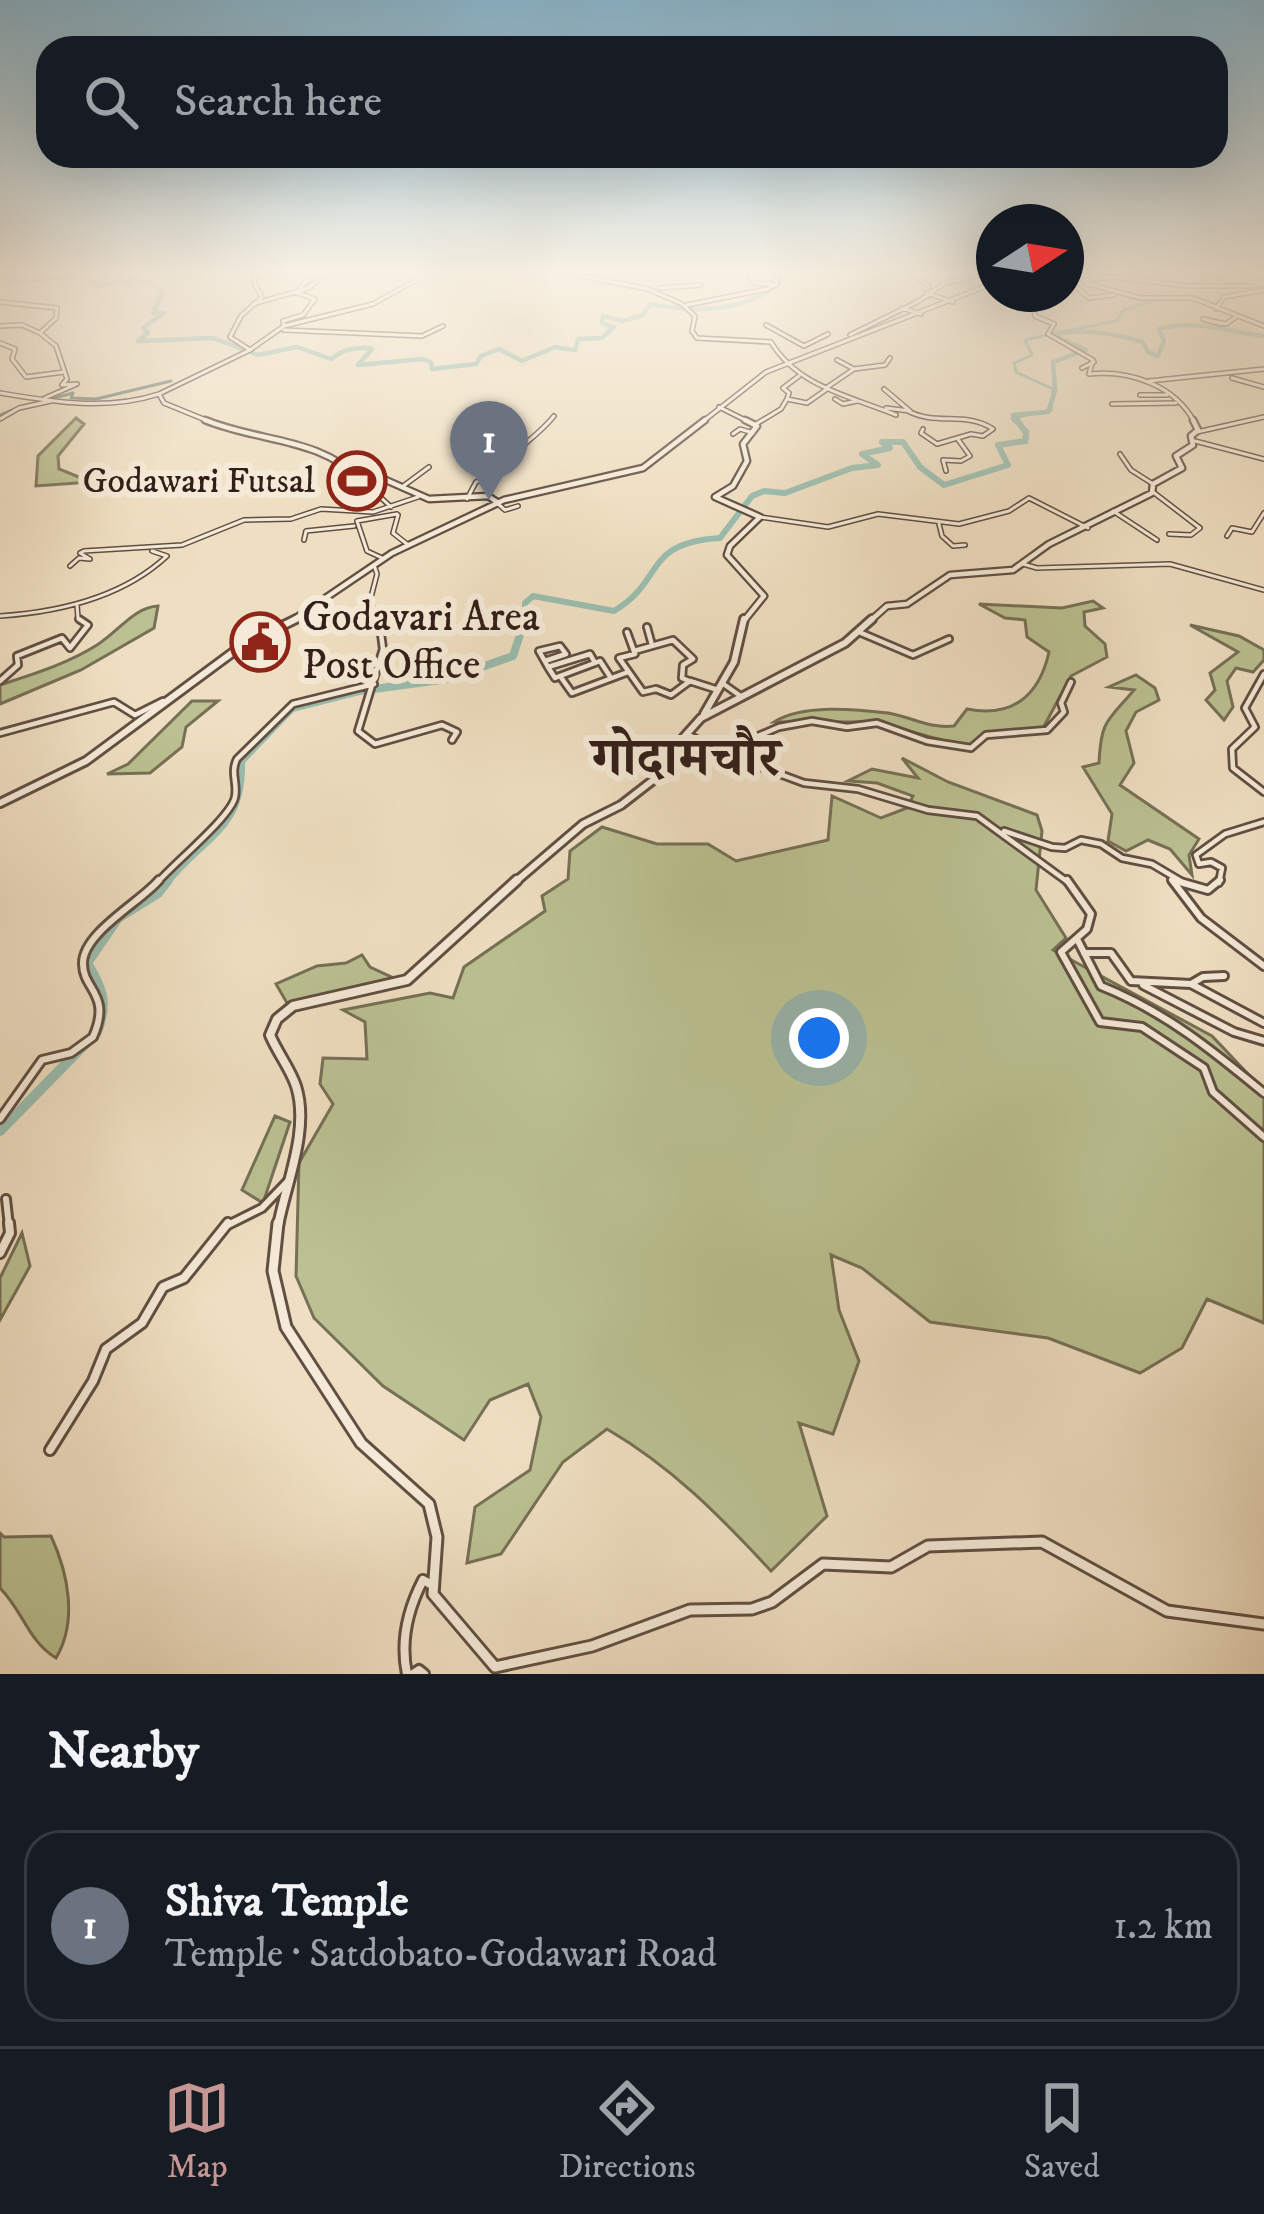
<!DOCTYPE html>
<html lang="en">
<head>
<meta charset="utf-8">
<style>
  :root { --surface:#171b24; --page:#20242c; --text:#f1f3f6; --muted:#9ea1a6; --line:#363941; --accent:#c59692 }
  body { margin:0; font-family:"IM FELL DW Pica","Noto Serif Devanagari",serif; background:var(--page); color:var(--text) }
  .compass { position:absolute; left:976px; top:204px; width:108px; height:108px; border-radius:50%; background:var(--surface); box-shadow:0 12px 48px #0002; rotate:78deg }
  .you { position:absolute; left:819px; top:1038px; width:42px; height:42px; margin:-30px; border:9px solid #fff; border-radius:50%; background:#1a73e8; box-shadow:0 0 0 18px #1a73e833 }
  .badge { display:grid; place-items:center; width:78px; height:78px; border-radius:50%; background:var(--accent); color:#fff; font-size:39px; font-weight:700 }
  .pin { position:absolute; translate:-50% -99px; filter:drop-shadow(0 3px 6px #0008) }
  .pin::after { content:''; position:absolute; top:63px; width:42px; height:36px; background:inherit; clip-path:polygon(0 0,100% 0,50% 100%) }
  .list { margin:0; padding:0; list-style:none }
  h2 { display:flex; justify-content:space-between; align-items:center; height:156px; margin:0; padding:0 48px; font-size:51px }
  h2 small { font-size:39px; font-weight:400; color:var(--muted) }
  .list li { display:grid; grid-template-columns:78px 1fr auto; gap:36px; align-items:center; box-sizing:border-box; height:192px; margin:0 24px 24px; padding:0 24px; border:3px solid var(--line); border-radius:36px }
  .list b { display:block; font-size:45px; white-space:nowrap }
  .list p { margin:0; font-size:39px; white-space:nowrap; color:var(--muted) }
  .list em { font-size:39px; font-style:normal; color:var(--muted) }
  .icon { flex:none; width:66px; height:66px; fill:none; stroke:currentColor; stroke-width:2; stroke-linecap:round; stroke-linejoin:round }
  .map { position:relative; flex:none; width:1264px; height:1674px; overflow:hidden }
  .search { position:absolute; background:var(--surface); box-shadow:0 12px 48px #0002; left:36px; right:36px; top:36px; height:132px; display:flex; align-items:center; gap:30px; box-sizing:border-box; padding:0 42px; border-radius:36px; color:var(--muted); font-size:45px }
  .sheet { height:372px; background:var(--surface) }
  nav { display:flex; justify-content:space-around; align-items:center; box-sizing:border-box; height:168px; border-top:3px solid var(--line); background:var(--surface); font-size:33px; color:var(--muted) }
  nav a { display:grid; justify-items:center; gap:6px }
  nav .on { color:var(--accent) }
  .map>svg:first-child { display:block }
</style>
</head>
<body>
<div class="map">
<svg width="1264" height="1674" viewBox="0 0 1264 1674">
  <rect width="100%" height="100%" fill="#efdfc2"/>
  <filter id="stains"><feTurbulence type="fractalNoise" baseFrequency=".00167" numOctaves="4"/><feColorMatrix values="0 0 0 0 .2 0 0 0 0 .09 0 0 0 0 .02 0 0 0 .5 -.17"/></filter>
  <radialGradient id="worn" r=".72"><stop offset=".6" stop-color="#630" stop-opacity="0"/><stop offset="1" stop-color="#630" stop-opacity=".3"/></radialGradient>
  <path fill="#bbc192" stroke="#767056" stroke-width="3" d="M76 418 84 424 58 456 59 469 91 482 36 486 38 456Z
    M1093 601 1103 608 1084 612 1085 626 1105 644 1107 657 1071 676 1043 728C1015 738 993 731 967 747L876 722H774C802 704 855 709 888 713 912 717 929 729 954 726L967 709C1011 718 1039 697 1049 652L1027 637 1025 620 1005 618 979 604 1062 608Z
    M158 606 154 628 81 670 0 704V685C33 674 67 664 97 645 118 632 134 607 158 606Z
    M1190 625 1239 636 1264 650V660L1253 672 1236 668 1227 681 1233 707 1224 720 1206 700 1215 690 1210 673 1238 652Z
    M1136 675 1155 688 1159 700 1136 712 1126 731 1134 763 1120 785 1199 839 1189 855 1192 875 1170 849 1148 840 1126 851 1108 841 1112 814 1083 767 1099 763C1101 719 1108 721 1134 690L1109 687Z
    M192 701H218L186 727 182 747 150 773 107 774 128 764Z
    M902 758 948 782 1037 815 1042 831 1036 890 1066 938 1053 950 1212 1036 1264 1091V1323L1207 1299 1182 1348 1140 1373 1048 1338 930 1322 862 1268 831 1255 839 1310 859 1361 833 1434 799 1423 827 1516 771 1571C720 1516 672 1467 607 1429L563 1462 501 1554 467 1563 475 1507 530 1470 541 1417 528 1384 490 1400 464 1440 383 1386 314 1318 296 1276 299 1163 333 1104 320 1084 323 1058 367 1059 365 1022 343 1010 430 993 453 998 464 967 545 911 542 896 568 879 570 851 602 827 657 844H708L736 861 828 840 832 796 881 818 907 808 913 796 877 783 848 781 872 769 918 778Z
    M362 955 370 967 400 981 349 996 287 1003 276 984 317 966 346 963Z
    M275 1116 290 1122 263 1203 242 1190Z
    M22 1233 30 1266 0 1320V1278Z
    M0 1533 4 1537 51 1536C68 1573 78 1621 56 1658 28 1641 23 1611 0 1588Z"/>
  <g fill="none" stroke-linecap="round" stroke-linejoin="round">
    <path stroke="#707e73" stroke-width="3" d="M0 274 16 277 8 283 84 276
      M47 400 73 393 71 398 96 399 171 381
      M0 415 15 409"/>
    <path stroke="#9abdaf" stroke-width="3" d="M1051 334 1116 321 1124 310 1159 299
      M1018 423 1012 418 1051 410 1053 389 1016 372 1014 363 1032 355 1025 340 1047 335"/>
    <path stroke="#9abdaf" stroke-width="4.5" d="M1014 420 1027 431 1026 442"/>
    <path stroke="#9abdaf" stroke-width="4.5" d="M80 270 97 286 134 278 125 284 148 282 163 292 153 313H163L143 328 148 333 138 341 213 338 258 355 297 347 331 359C343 349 356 346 372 349L358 365 423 359 431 362 432 369 476 364 481 356 499 349 522 361 555 347 575 350 578 339 602 338 614 327 602 323 603 316 623 321 643 315 650 304C692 312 749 314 782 280L778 270
      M1019 423 1013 415 1048 412 1055 391 1053 362 1086 350 1050 334C1082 328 1112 333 1143 342L1148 352 1158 356 1164 341 1159 329C1195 318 1228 332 1264 336"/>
    <path stroke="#9abdaf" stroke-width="6" d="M525 622V603L533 596 614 611C666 580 642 543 720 538L752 496 764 491 785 493 852 468 878 465 862 454 890 448 882 442H903L920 467 944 485 1008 465 998 445 1025 441 1026 433 1017 420"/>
    <path stroke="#9abdaf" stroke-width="8" d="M166 883C204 835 243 830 241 761L292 708 359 691 448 679 513 656 525 619"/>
    <path stroke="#9abdaf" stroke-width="10" d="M0 1131 97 1032C108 1003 103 989 87 963L118 918 158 893 168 880"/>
    <g stroke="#614f43" stroke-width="6">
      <path id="minor-far3" d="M549 270 648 289 682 304 695 316 692 331 697 338 771 342C798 387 850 396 896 415
        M749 270 754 283 772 284
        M749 270H771
        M1202 270 1222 278
        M1246 270 1264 278
        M913 274 929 286
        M750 275H769
        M1066 276 1088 280 1168 270
        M1115 277 1186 286H1252
        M751 279H775
        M1085 283 1140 298H1193L1264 326
        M1074 285 1089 298 1114 295
        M660 288 701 285
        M927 293 953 302
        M0 302 57 308 56 318 40 333 56 346 67 379 62 385 77 384 45 398
        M253 304 309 288 323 275H312L300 288
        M687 305 767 289 777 284 775 270
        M902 308 921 314
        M1216 309 1224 297 1264 290
        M1222 324 1203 319 1226 324 1236 317
        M766 325 804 346 828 334
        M0 326 22 325 40 333
        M284 326 283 321 303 315 315 299 295 292
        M284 330 422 336 443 326
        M850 335 919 301 945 283 994 272
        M0 343 15 349 12 359 26 377 64 372
        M250 350 284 326 373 304 418 279 420 270
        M837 360 854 369
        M1082 368 1094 362
        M799 376 783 388 789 393 787 399 807 403 827 389
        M1232 378 1264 387
        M1149 381 1264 369
        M826 388 854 369 885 365 890 358
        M884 389 910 411
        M1140 395H1167
        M835 399 843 404 857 401
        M1112 404 1176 403
        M886 408 910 411
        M908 411C936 426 966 411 993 429L983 436 971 434 937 444 921 433 923 429
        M0 419 19 408 51 401
        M756 424 781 409 787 399
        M1197 432 1264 417
        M733 434 740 429 753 433
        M1195 441 1264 459
        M1120 454 1131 470 1153 484
        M946 471 943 460 961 461 970 456 957 438
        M364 482 391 507
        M402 487 429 467
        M1153 492 1200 528 1191 535 1169 534
        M467 499 476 482 498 474C512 449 536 439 554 416
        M497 503 505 510 518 506
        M1113 511 1157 540
        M398 515 393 533 407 544
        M760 517 828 527 878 514 959 524 1009 511 1029 498 1088 528
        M939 524 942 536 953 546 965 545
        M1227 536 1232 528 1252 532 1264 513
        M304 540 306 531 354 526
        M382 558 367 551 357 521 397 514
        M1023 564 1037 568 1170 564 1264 590
        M374 565 377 574 369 605 378 611 379 622
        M70 566 79 558 90 559 80 553 84 551 182 545 244 520 291 519 321 509 373 512 418 497
        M77 605 78 618 84 622
        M0 616C60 612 122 598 167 556L152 551"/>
    </g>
    <g stroke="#614f43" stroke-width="10">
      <path id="minor-far2" d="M379 619 383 649 358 731 375 744 442 725 457 732 452 740
        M647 627 652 645
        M627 632 635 654 619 658 643 692 656 689 671 695 690 681 718 690
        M859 632 913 655 949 639
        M634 651 673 640 693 659 683 665 682 678 689 681
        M545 661 566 654 560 646 539 651 548 667
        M1264 674 1245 708 1255 727 1232 749 1233 768 1264 792
        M560 676 555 678 548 667 590 654 595 663
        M611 678 600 661 560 676 572 693 628 672
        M0 681 18 665 17 656 62 638 70 648 88 625 79 619
        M722 683 742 697
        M0 733 114 702 135 715 163 701
        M687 734 720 752 804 783 858 789 928 810 977 816 1069 883
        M721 752 779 727 812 721 847 727 877 723 927 741 971 748 986 735 1047 730 1064 712 1061 703 1071 682
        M1004 831 1052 847 1065 848 1081 840 1101 844 1122 858 1152 864 1184 883
        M157 883C174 863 231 817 235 797 238 783 230 773 237 759L293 704 374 684
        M1219 883 1222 868 1211 862 1199 864 1196 855 1225 834 1264 822"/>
    </g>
    <g stroke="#614f43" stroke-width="12">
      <path id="minor-far1" d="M1067 880 1091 914 1087 929 1061 952 1100 1022 1142 1027 1204 1068 1213 1092 1264 1137
        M1172 880 1201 918 1264 966
        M1173 880 1208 890 1220 880
        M1077 939 1101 986C1164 1011 1212 1050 1264 1093
        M1084 953H1111L1131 981 1191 984 1264 1023
        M1191 984 1203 977 1224 976
        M1143 985 1234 1032 1264 1041
        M0 1119 42 1060 71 1053 93 1037C112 994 83 990 83 964 82 933 142 901 159 880
        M6 1199 9 1226
        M226 1226 262 1208 288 1181"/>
    </g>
    <g stroke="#614f43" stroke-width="14">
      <path id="minor" d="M0 1253 10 1233 9 1223
        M50 1450 93 1381 106 1349 142 1323 163 1287 184 1278 228 1223
        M407 1674C400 1641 408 1609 423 1580L434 1586
        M413 1674 419 1670 424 1674"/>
    </g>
    <g stroke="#614f43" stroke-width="6">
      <path id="tertiary-far4" d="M1011 294 1033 303 1035 316 1054 324 1048 334 1093 360 1089 374C1130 370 1175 385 1195 423
        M0 393C54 402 106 411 159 394L164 403 213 423
        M159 394 250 350 230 337 241 316 262 297 254 283 256 270
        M719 407 751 423
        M701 423 766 372 994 283"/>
    </g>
    <g stroke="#614f43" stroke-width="9">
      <path id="tertiary-far3" d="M205 420C261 443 318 436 364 482L379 477 429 499 488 496 497 502
        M290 622 392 553 504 500 643 468 705 420
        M743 622 764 596 727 555 730 546 760 517 715 497 733 486 747 461 743 444 757 426 745 420
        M869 622 887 606 907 604 950 575 1013 570 1049 544 1152 493 1153 484 1182 468 1176 456 1193 445 1191 436 1198 430 1193 420"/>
    </g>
    <g stroke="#614f43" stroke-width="12">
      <path id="tertiary-far2" d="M704 714 734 662 744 619
        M0 803 86 761 240 647 296 619
        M514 883 583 824 621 805 661 774 675 747 701 718 845 643 872 619"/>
    </g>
    <g stroke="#614f43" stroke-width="14">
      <path id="tertiary-far1" d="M278 1226C286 1183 310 1130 296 1086 290 1068 277 1052 270 1035L277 1019 293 1006 407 980 517 880"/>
    </g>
    <g stroke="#614f43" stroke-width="15">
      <path id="tertiary" d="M278 1223 273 1271 286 1327 361 1443 429 1504 437 1537 433 1594 495 1667 592 1646 690 1610 752 1609 772 1602 823 1564 891 1567 928 1546 1042 1542 1167 1611 1264 1624"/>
    </g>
    <use href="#minor-far3" stroke="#f5ead7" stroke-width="3"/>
    <use href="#minor-far2" stroke="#f5ead7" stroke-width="4.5"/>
    <use href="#minor-far1" stroke="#f5ead7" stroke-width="6"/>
    <use href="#minor" stroke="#f5ead7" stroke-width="8"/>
    <use href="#tertiary-far4" stroke="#f5ead7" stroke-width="3"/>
    <use href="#tertiary-far3" stroke="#f5ead7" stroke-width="4.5"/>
    <use href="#tertiary-far2" stroke="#f5ead7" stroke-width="6"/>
    <use href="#tertiary-far1" stroke="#f5ead7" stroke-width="8"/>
    <use href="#tertiary" stroke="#f5ead7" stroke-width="9"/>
  </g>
  <linearGradient id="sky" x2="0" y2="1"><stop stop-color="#89b8d1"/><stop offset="0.54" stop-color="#f8f1e4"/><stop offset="1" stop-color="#f8f1e4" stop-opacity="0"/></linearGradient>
  <rect width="1264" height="504" fill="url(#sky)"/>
  <defs>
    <g id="stadium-ring" transform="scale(3)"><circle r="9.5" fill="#f5ead7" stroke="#8f2418" stroke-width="1.5"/><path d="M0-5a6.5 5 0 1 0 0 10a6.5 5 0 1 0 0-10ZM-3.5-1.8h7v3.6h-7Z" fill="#8f2418"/></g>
    <g id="civic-ring" transform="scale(3)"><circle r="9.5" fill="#f5ead7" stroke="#8f2418" stroke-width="1.5"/><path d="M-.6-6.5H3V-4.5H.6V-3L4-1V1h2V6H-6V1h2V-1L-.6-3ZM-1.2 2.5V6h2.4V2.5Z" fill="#8f2418"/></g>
  </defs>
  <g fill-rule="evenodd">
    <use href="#stadium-ring" x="357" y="481"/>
    <use href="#civic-ring" x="260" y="642"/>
  </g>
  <g text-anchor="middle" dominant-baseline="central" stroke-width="12" stroke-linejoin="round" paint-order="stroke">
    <g font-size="36" fill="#321f19" stroke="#f5ead7" text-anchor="end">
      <text x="315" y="481">Godawari Futsal</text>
    </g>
    <g font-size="42" fill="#321f19" stroke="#f5ead7" text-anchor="start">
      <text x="302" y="618">Godavari Area<tspan x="302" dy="48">Post Office</tspan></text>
    </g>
    <g font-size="54" font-weight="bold" fill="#321f19" stroke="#f5ead7">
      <text x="686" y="759">गोदामचौर</text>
    </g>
  </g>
  <rect width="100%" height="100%" filter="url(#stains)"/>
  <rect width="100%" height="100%" fill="url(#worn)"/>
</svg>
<svg class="compass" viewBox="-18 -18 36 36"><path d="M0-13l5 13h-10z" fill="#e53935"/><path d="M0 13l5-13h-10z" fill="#9ea1a6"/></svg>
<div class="you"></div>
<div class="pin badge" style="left:489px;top:500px;background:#6b7280">1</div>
<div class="search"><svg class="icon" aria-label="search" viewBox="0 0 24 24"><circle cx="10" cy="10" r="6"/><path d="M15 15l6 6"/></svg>Search here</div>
</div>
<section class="sheet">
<h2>Nearby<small></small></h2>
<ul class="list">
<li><span class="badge" style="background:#6b7280">1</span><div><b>Shiva Temple</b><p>Temple · Satdobato-Godawari Road</p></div><em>1.2 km</em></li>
</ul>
</section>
<nav>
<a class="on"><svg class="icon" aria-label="map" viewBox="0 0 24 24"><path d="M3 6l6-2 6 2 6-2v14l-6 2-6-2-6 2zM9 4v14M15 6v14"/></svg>Map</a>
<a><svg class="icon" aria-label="directions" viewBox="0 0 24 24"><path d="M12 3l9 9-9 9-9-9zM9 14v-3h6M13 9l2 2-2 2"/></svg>Directions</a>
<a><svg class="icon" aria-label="saved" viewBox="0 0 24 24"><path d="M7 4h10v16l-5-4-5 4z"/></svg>Saved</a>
</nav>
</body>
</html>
